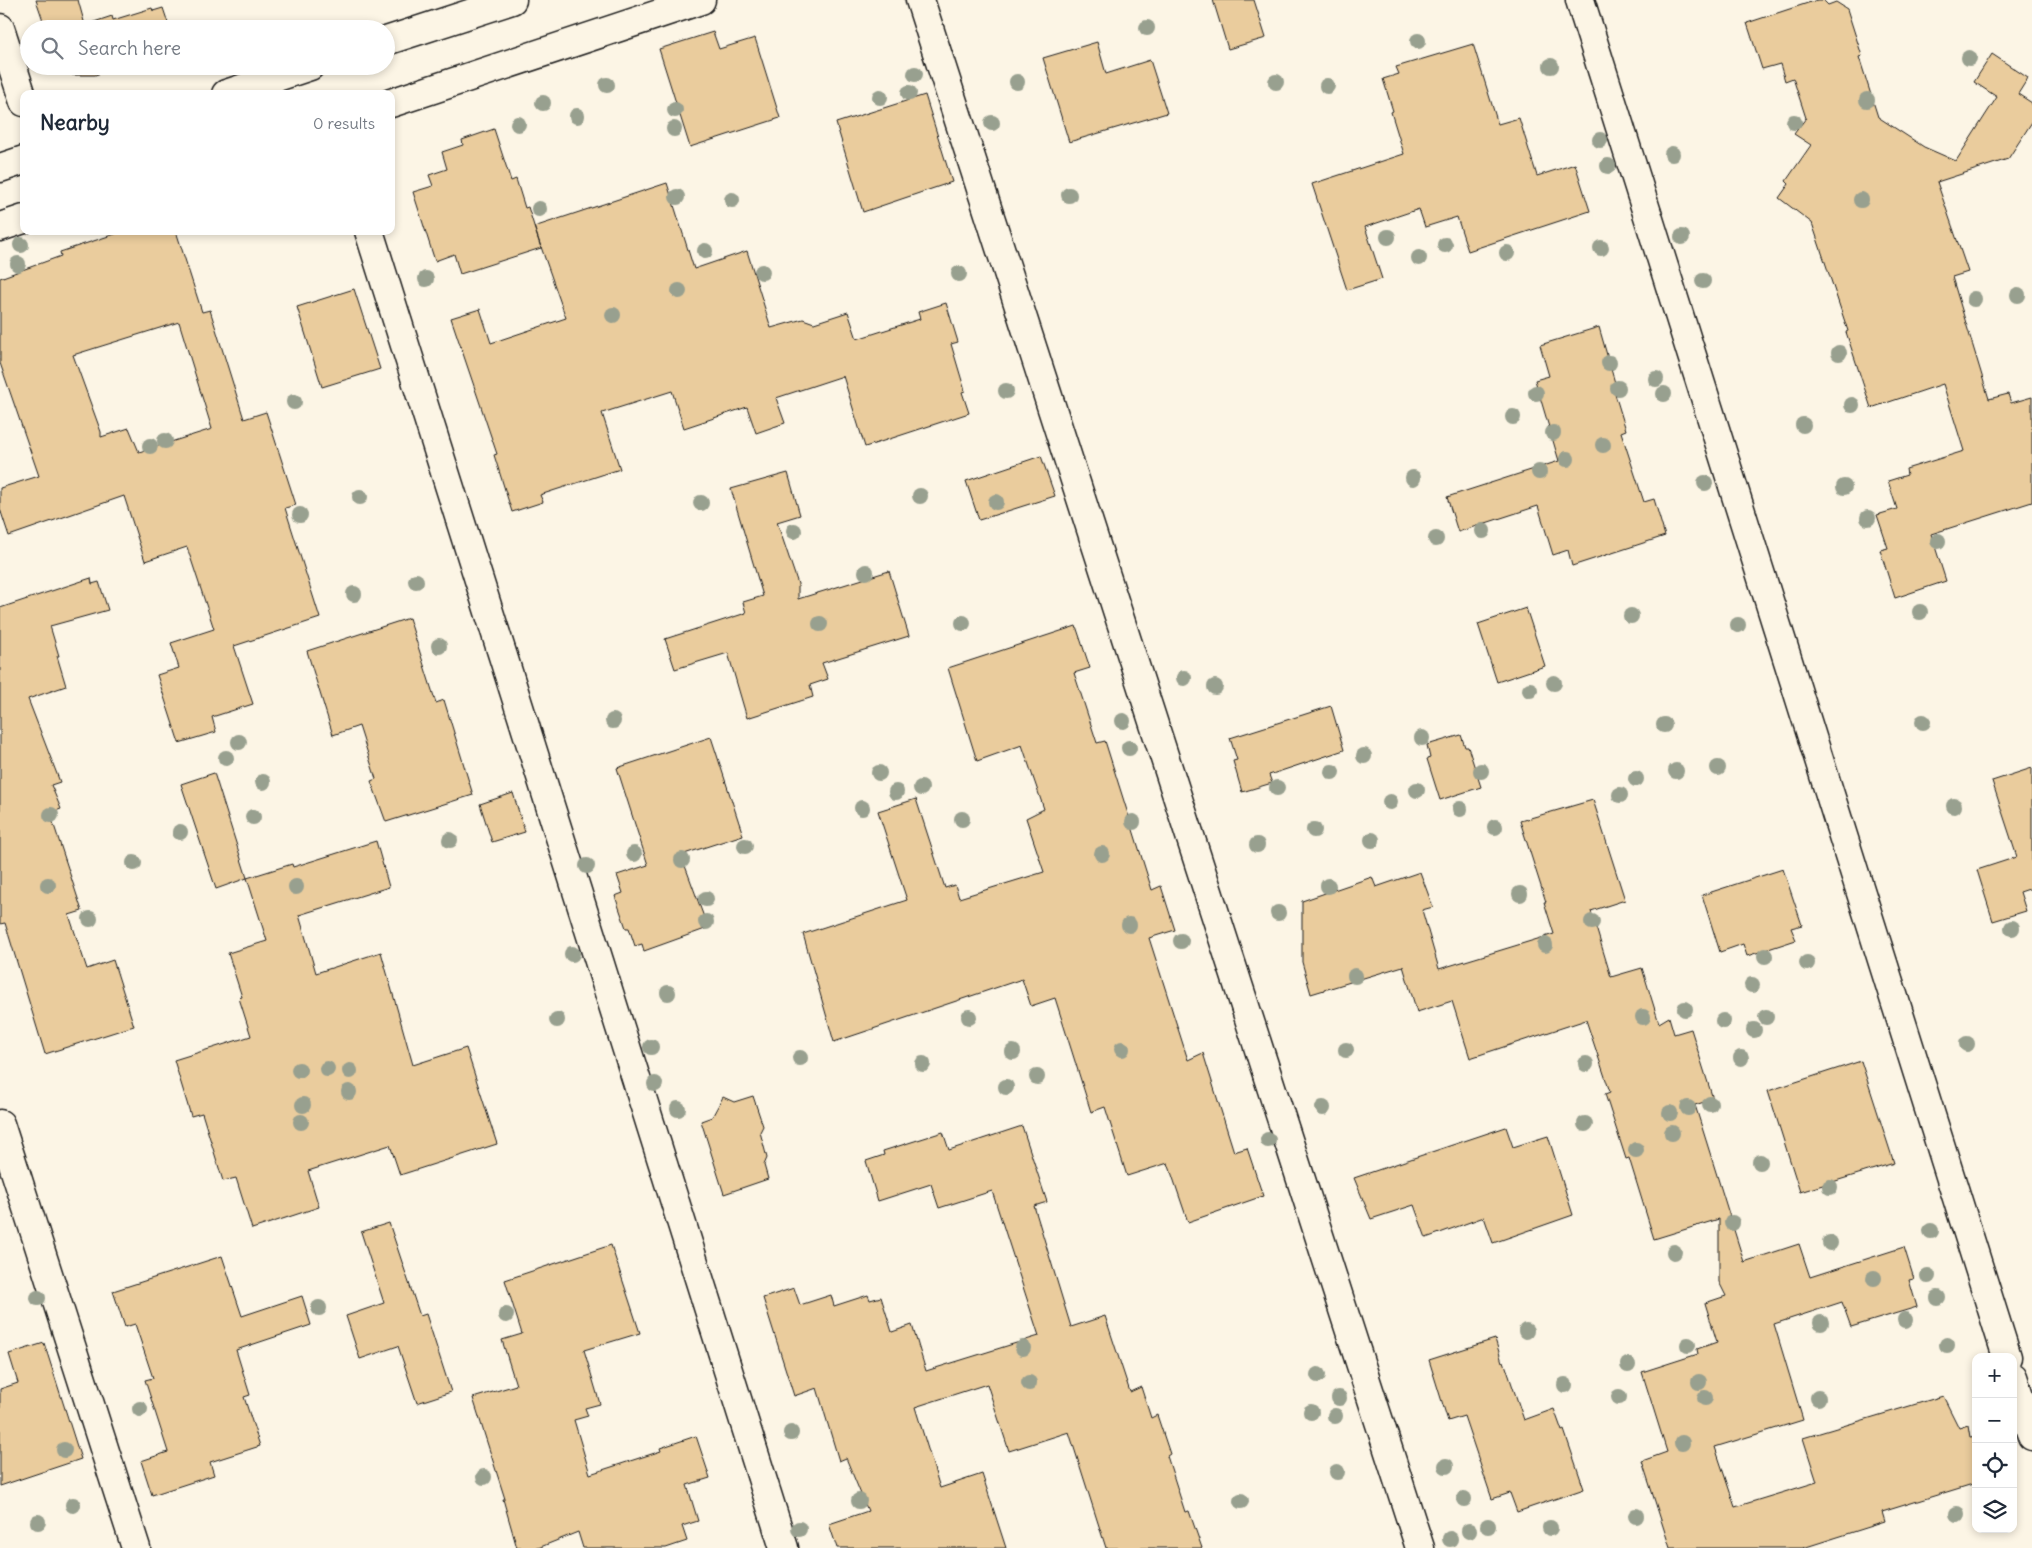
<!DOCTYPE html>
<html lang="en">
<head>
<meta charset="utf-8">
<style>
  :root { --surface:#fff; --page:#f6f6f7; --text:#1f2937; --muted:#747a83; --line:#e0e1e3 }
  body { margin:0; font-family:Delius,sans-serif; background:var(--page); color:var(--text) }
  .controls { position:absolute; right:15px; bottom:15px; display:grid; overflow:hidden; border-radius:10px; box-shadow:0 2px 8px #0003 }
  .controls button { width:45px; height:45px; display:grid; place-items:center; padding:0; border:0; border-bottom:1px solid var(--line); background:var(--surface); color:var(--text); font:25px sans-serif }
  .list { margin:0; padding:0; list-style:none }
  h2 { display:flex; justify-content:space-between; align-items:center; height:65px; margin:0; padding:0 20px; font-size:21px }
  h2 small { font-size:16px; font-weight:400; color:var(--muted) }
  .icon { flex:none; width:28px; height:28px; fill:none; stroke:currentColor; stroke-width:2; stroke-linecap:round; stroke-linejoin:round }
  .map { position:relative; flex:none; width:2032px; height:1548px; overflow:hidden }
  .search { position:absolute; background:var(--surface); box-shadow:0 2px 8px #0003; left:20px; top:20px; width:375px; height:55px; display:flex; align-items:center; gap:12px; box-sizing:border-box; padding:0 18px; border-radius:28px; color:var(--muted); font-size:19px }
  .panel { position:absolute; background:var(--surface); box-shadow:0 2px 8px #0003; left:20px; top:90px; width:375px; height:145px; border-radius:10px }
  .map>svg:first-child { display:block }
</style>
</head>
<body>
<div class="map">
<svg width="2032" height="1548" viewBox="0 0 2032 1548">
  <rect width="100%" height="100%" fill="#fcf5e5"/>
  <filter id="ink" filterUnits="userSpaceOnUse"><feTurbulence type="fractalNoise" baseFrequency=".02" numOctaves="2"/><feDisplacementMap in="SourceGraphic" scale="10" xChannelSelector="R" yChannelSelector="G"/><feConvolveMatrix kernelMatrix="1 2 1 2 8 2 1 2 1" color-interpolation-filters="sRGB"/></filter>
  <g filter="url(#ink)">
    <path fill="#eacc9d" stroke="#1c1c1c" fill-rule="evenodd" d="M36 0H78L85 25 112 16 113 20 152 8 153 11 163 8 170 29H46Z
      M1213 0H1254L1266 38 1228 49Z
      M1817 0H1823L1828 5 1836 2 1847 9 1862 56 1859 57 1878 117 1924 147 1956 161 1997 97 1974 82 1992 54 2028 78 2018 94 2032 103V122L2008 159 1937 182 1968 272 1952 277 1989 399 2008 394 2011 403 2032 397V502L1931 534 1946 581 1895 598 1880 550 1888 548 1877 515 1897 509 1888 481 1907 475 1906 469 1964 451 1943 384 1871 408 1846 332 1848 331 1812 223 1779 198 1789 184 1786 181 1811 145 1794 134 1806 118 1793 78 1785 81 1780 64 1762 69 1747 23Z
      M713 32 719 49 755 38 780 118 690 147 659 49Z
      M1097 42 1106 74 1150 60 1167 113 1069 142 1043 58Z
      M1473 44 1498 124 1519 118 1537 176 1575 164 1590 211 1468 251 1457 217 1425 227 1419 209 1365 227 1382 279 1347 290 1312 184 1404 154 1391 112 1393 111 1383 79 1399 74 1396 67Z
      M69 66H123L95 75H72Z
      M925 95 952 182 863 212 836 123Z
      M494 129 511 181 516 179 525 208 528 207 541 248 460 274 454 254 435 261 413 192 433 186 429 175 447 169 442 152 463 145 462 140Z
      M667 183 694 269 747 251 771 328 803 319 814 323 848 312 857 339 920 319 918 312 946 303 958 342 951 344 965 391 962 392 969 413 865 447 843 376 776 398 785 423 756 433 747 407 684 428 672 391 602 413 620 469 540 495 543 502 512 512 494 455 497 454 451 318 480 309 491 343 566 318 534 227Z
      M124 231H176L202 312 210 310 244 419 266 412 296 505 285 508 320 618 234 646 253 704 212 717 216 732 179 743 157 675 179 668 171 643 214 629 187 547 145 561 124 496 9 536 0 509V488L39 476 0 363V278L61 256 60 252ZM179 322 212 429 139 452 129 428 101 437V432L73 355Z
      M354 289 380 369 322 387 297 307Z
      M1599 327 1617 390 1614 391 1626 430 1621 432 1644 502 1654 499 1665 536 1572 566 1568 550 1553 555 1538 506 1458 532 1447 497 1559 461 1535 380 1549 376 1540 345Z
      M1041 456 1055 496 979 520 966 481Z
      M788 473 800 515 777 522 798 584V599L889 571 909 636 822 663 828 679 810 685 813 697 747 718 728 653 675 669 665 639 746 613 743 602 763 596 731 489Z
      M91 578 92 584 99 582 108 610 50 626 59 656H57L66 686 28 699 60 782 51 785 61 809 50 813 82 911 69 915 87 969 113 960 134 1026 45 1054 5 923 0 924V608Z
      M1526 608 1545 666 1497 682 1478 624Z
      M409 618 436 703 444 700 473 795 386 822 371 781 376 779 359 726 333 735 307 651Z
      M1076 626 1090 668 1074 673 1097 743 1105 741 1152 890 1161 886 1175 930 1149 938 1188 1060 1203 1053 1234 1152 1247 1148 1263 1196 1188 1222 1168 1163 1127 1176 1105 1107 1091 1112 1055 998 1031 1006 1022 979 834 1042 803 934 907 900 878 811 916 799 945 888 955 885 959 898 1044 872 1026 818 1044 809 1022 745 977 761 948 668Z
      M1331 706 1344 750 1269 775 1272 783 1242 792 1233 761 1237 760 1230 738Z
      M1461 735 1465 747H1468L1481 787 1440 800 1427 759 1430 758 1427 745Z
      M711 737 743 835 681 855 708 928 644 951 642 944 635 946 629 928H626L615 896 623 893 617 875 648 865 617 768Z
      M2032 768V888L2020 892 2026 911 1993 921 1977 870 2017 857 1992 781Z
      M214 773 247 878 216 889 181 784Z
      M513 793 525 832 492 842 480 804Z
      M1593 800 1625 900 1591 911 1611 977 1642 968 1659 1023 1669 1017 1674 1034 1691 1029 1713 1099 1695 1105 1744 1262 1799 1244 1810 1277 1904 1247 1914 1279 1909 1280 1917 1307 1851 1327 1842 1302 1774 1324 1803 1420 1715 1447 1735 1507 1817 1482 1803 1438 1943 1396 1959 1428 1968 1425 1970 1437 1976 1436V1483L1882 1512 1885 1522 1803 1548H1670L1642 1461 1667 1452 1642 1372 1698 1354 1697 1349 1717 1342 1705 1303 1726 1296 1719 1282V1219L1654 1239 1629 1158 1626 1159 1605 1094 1610 1092 1586 1020 1470 1058 1452 1001 1417 1012 1403 966 1311 994 1302 962V901L1372 877 1376 887 1420 872 1433 907 1422 910 1439 969 1554 934 1544 902H1546L1520 821Z
      M376 841 389 887 299 915 316 973 381 952 413 1065 466 1048 497 1144 400 1175 390 1145 308 1171 319 1207 252 1229 236 1178 223 1181 202 1113 191 1116 174 1060 251 1036 239 998 242 997 228 953 267 941 247 878 292 864 293 867Z
      M1783 869 1802 925 1791 928 1796 940 1747 956 1743 944 1720 952 1702 895Z
      M1861 1061 1894 1163 1800 1192 1768 1091Z
      M753 1096 763 1126 760 1132 767 1158 764 1165 768 1179 724 1194 701 1121 712 1117 723 1097 734 1102Z
      M1022 1126 1047 1202 1034 1206 1071 1327 1105 1316 1130 1392 1141 1387 1151 1418 1157 1415 1170 1454 1167 1456 1185 1512 1189 1511 1202 1548H1106L1069 1432 1009 1451 987 1384 915 1407 940 1488 982 1474 1006 1548H837L829 1524 868 1511 846 1458 839 1461 817 1388 794 1396 763 1298 794 1288 800 1305 831 1295 834 1306 868 1295 870 1300 881 1297 892 1332 912 1325 926 1371 1039 1336 992 1191 939 1208 931 1184 878 1201 866 1161 884 1155 883 1151 943 1132 949 1150Z
      M1506 1127 1513 1147 1548 1136 1573 1215 1493 1243 1484 1217 1426 1238 1414 1205 1371 1219 1354 1178Z
      M389 1223 420 1316 426 1314 451 1392 417 1403 398 1346 360 1359 346 1316 384 1303 361 1232Z
      M611 1245 640 1333 584 1350 600 1404 585 1408 588 1416 574 1420 590 1474 661 1451 660 1448 696 1436 710 1478 687 1485 698 1521 682 1526 687 1541 666 1548H583L578 1532 538 1548H517L503 1499H505L473 1398 516 1385 502 1340 522 1334 505 1280Z
      M222 1256 242 1316 302 1296 311 1325 236 1350 250 1395 244 1397 260 1446 210 1462 214 1475 152 1495 141 1461 168 1452 145 1380 153 1378 135 1324 125 1327 113 1291Z
      M1495 1339 1502 1362 1504 1361 1524 1420 1554 1409 1562 1431 1564 1430 1584 1489 1517 1512 1510 1493 1492 1499 1464 1416 1448 1421 1429 1360Z
      M44 1343 81 1459 0 1486V1389L18 1383 9 1354Z"/>
    <g fill="none" stroke-linecap="round" stroke-linejoin="round">
      <g stroke="#1c1c1c" stroke-width="31">
        <path id="pedestrian" d="M386 41 512 0
          M226 94 310 66
          M0 168 24 160"/>
      </g>
      <g stroke="#1c1c1c" stroke-width="31">
        <path id="minor" d="M920 0 1420 1548
          M0 28 24 102
          M391 103 701 0
          M0 227 24 219
          M369 231 784 1548
          M0 1124 136 1548"/>
      </g>
      <g stroke="#1c1c1c" stroke-width="31">
        <path id="tertiary" d="M1580 0 2007 1357
          M2013 1377 2032 1436"/>
      </g>
      <use href="#pedestrian" stroke="#fcf5e5" stroke-width="28"/>
      <use href="#minor" stroke="#fcf5e5" stroke-width="28"/>
      <use href="#tertiary" stroke="#fcf5e5" stroke-width="28"/>
    </g>
    <g fill="#98a08f">
      <circle cx="1147" cy="28" r="8"/>
      <circle cx="1418" cy="41" r="8"/>
      <circle cx="1969" cy="58" r="8"/>
      <circle cx="1551" cy="66" r="8"/>
      <circle cx="915" cy="74" r="8"/>
      <circle cx="1017" cy="82" r="8"/>
      <circle cx="1276" cy="82" r="8"/>
      <circle cx="607" cy="85" r="8"/>
      <circle cx="1327" cy="86" r="8"/>
      <circle cx="909" cy="93" r="8"/>
      <circle cx="880" cy="97" r="8"/>
      <circle cx="1867" cy="100" r="8"/>
      <circle cx="543" cy="103" r="8"/>
      <circle cx="675" cy="110" r="8"/>
      <circle cx="577" cy="116" r="8"/>
      <circle cx="1794" cy="122" r="8"/>
      <circle cx="992" cy="123" r="8"/>
      <circle cx="518" cy="124" r="8"/>
      <circle cx="674" cy="129" r="8"/>
      <circle cx="1600" cy="140" r="8"/>
      <circle cx="1672" cy="154" r="8"/>
      <circle cx="1608" cy="166" r="8"/>
      <circle cx="1069" cy="195" r="8"/>
      <circle cx="677" cy="197" r="8"/>
      <circle cx="732" cy="200" r="8"/>
      <circle cx="1861" cy="200" r="8"/>
      <circle cx="539" cy="209" r="8"/>
      <circle cx="1388" cy="237" r="8"/>
      <circle cx="1682" cy="237" r="8"/>
      <circle cx="21" cy="245" r="8"/>
      <circle cx="1445" cy="245" r="8"/>
      <circle cx="1601" cy="248" r="8"/>
      <circle cx="705" cy="251" r="8"/>
      <circle cx="1507" cy="253" r="8"/>
      <circle cx="1419" cy="258" r="8"/>
      <circle cx="18" cy="264" r="8"/>
      <circle cx="762" cy="272" r="8"/>
      <circle cx="959" cy="274" r="8"/>
      <circle cx="426" cy="279" r="8"/>
      <circle cx="1703" cy="281" r="8"/>
      <circle cx="679" cy="291" r="8"/>
      <circle cx="2018" cy="295" r="8"/>
      <circle cx="1974" cy="299" r="8"/>
      <circle cx="613" cy="315" r="8"/>
      <circle cx="1839" cy="353" r="8"/>
      <circle cx="1609" cy="363" r="8"/>
      <circle cx="1656" cy="379" r="8"/>
      <circle cx="1618" cy="388" r="8"/>
      <circle cx="1006" cy="391" r="8"/>
      <circle cx="1536" cy="393" r="8"/>
      <circle cx="1664" cy="394" r="8"/>
      <circle cx="294" cy="402" r="8"/>
      <circle cx="1852" cy="405" r="8"/>
      <circle cx="1513" cy="417" r="8"/>
      <circle cx="1803" cy="425" r="8"/>
      <circle cx="1553" cy="433" r="8"/>
      <circle cx="165" cy="441" r="8"/>
      <circle cx="1603" cy="445" r="8"/>
      <circle cx="150" cy="446" r="8"/>
      <circle cx="1567" cy="459" r="8"/>
      <circle cx="1539" cy="472" r="8"/>
      <circle cx="1413" cy="478" r="8"/>
      <circle cx="1705" cy="483" r="8"/>
      <circle cx="1844" cy="487" r="8"/>
      <circle cx="920" cy="496" r="8"/>
      <circle cx="360" cy="497" r="8"/>
      <circle cx="996" cy="502" r="8"/>
      <circle cx="701" cy="503" r="8"/>
      <circle cx="300" cy="515" r="8"/>
      <circle cx="1868" cy="518" r="8"/>
      <circle cx="794" cy="531" r="8"/>
      <circle cx="1483" cy="531" r="8"/>
      <circle cx="1436" cy="539" r="8"/>
      <circle cx="1938" cy="541" r="8"/>
      <circle cx="866" cy="572" r="8"/>
      <circle cx="416" cy="581" r="8"/>
      <circle cx="354" cy="594" r="8"/>
      <circle cx="1920" cy="612" r="8"/>
      <circle cx="1631" cy="616" r="8"/>
      <circle cx="963" cy="623" r="8"/>
      <circle cx="820" cy="624" r="8"/>
      <circle cx="1738" cy="625" r="8"/>
      <circle cx="439" cy="646" r="8"/>
      <circle cx="1184" cy="678" r="8"/>
      <circle cx="1554" cy="683" r="8"/>
      <circle cx="1215" cy="687" r="8"/>
      <circle cx="1530" cy="690" r="8"/>
      <circle cx="613" cy="721" r="8"/>
      <circle cx="1123" cy="721" r="8"/>
      <circle cx="1923" cy="722" r="8"/>
      <circle cx="1664" cy="725" r="8"/>
      <circle cx="1422" cy="738" r="8"/>
      <circle cx="239" cy="742" r="8"/>
      <circle cx="1129" cy="748" r="8"/>
      <circle cx="1364" cy="756" r="8"/>
      <circle cx="226" cy="758" r="8"/>
      <circle cx="1718" cy="768" r="8"/>
      <circle cx="1481" cy="771" r="8"/>
      <circle cx="1676" cy="771" r="8"/>
      <circle cx="1332" cy="772" r="8"/>
      <circle cx="879" cy="773" r="8"/>
      <circle cx="1636" cy="779" r="8"/>
      <circle cx="263" cy="782" r="8"/>
      <circle cx="921" cy="788" r="8"/>
      <circle cx="1277" cy="788" r="8"/>
      <circle cx="1417" cy="790" r="8"/>
      <circle cx="896" cy="792" r="8"/>
      <circle cx="1620" cy="795" r="8"/>
      <circle cx="1390" cy="802" r="8"/>
      <circle cx="1954" cy="806" r="8"/>
      <circle cx="862" cy="808" r="8"/>
      <circle cx="1460" cy="809" r="8"/>
      <circle cx="51" cy="815" r="8"/>
      <circle cx="253" cy="817" r="8"/>
      <circle cx="962" cy="819" r="8"/>
      <circle cx="1133" cy="822" r="8"/>
      <circle cx="1495" cy="827" r="8"/>
      <circle cx="1314" cy="830" r="8"/>
      <circle cx="180" cy="832" r="8"/>
      <circle cx="450" cy="840" r="8"/>
      <circle cx="1372" cy="840" r="8"/>
      <circle cx="1257" cy="845" r="8"/>
      <circle cx="745" cy="846" r="8"/>
      <circle cx="634" cy="854" r="8"/>
      <circle cx="1102" cy="854" r="8"/>
      <circle cx="682" cy="860" r="8"/>
      <circle cx="134" cy="863" r="8"/>
      <circle cx="587" cy="866" r="8"/>
      <circle cx="48" cy="885" r="8"/>
      <circle cx="1328" cy="886" r="8"/>
      <circle cx="296" cy="887" r="8"/>
      <circle cx="1520" cy="894" r="8"/>
      <circle cx="706" cy="899" r="8"/>
      <circle cx="1278" cy="913" r="8"/>
      <circle cx="90" cy="919" r="8"/>
      <circle cx="706" cy="922" r="8"/>
      <circle cx="1592" cy="922" r="8"/>
      <circle cx="1129" cy="925" r="8"/>
      <circle cx="2012" cy="928" r="8"/>
      <circle cx="1181" cy="941" r="8"/>
      <circle cx="1545" cy="945" r="8"/>
      <circle cx="572" cy="954" r="8"/>
      <circle cx="1765" cy="956" r="8"/>
      <circle cx="1807" cy="963" r="8"/>
      <circle cx="1355" cy="976" r="8"/>
      <circle cx="1752" cy="985" r="8"/>
      <circle cx="668" cy="993" r="8"/>
      <circle cx="1685" cy="1009" r="8"/>
      <circle cx="969" cy="1017" r="8"/>
      <circle cx="1643" cy="1017" r="8"/>
      <circle cx="1766" cy="1017" r="8"/>
      <circle cx="557" cy="1020" r="8"/>
      <circle cx="1723" cy="1021" r="8"/>
      <circle cx="1754" cy="1030" r="8"/>
      <circle cx="1967" cy="1044" r="8"/>
      <circle cx="651" cy="1047" r="8"/>
      <circle cx="1122" cy="1049" r="8"/>
      <circle cx="1346" cy="1050" r="8"/>
      <circle cx="1013" cy="1052" r="8"/>
      <circle cx="800" cy="1058" r="8"/>
      <circle cx="1741" cy="1058" r="8"/>
      <circle cx="923" cy="1064" r="8"/>
      <circle cx="1586" cy="1064" r="8"/>
      <circle cx="327" cy="1069" r="8"/>
      <circle cx="299" cy="1070" r="8"/>
      <circle cx="350" cy="1071" r="8"/>
      <circle cx="1037" cy="1077" r="8"/>
      <circle cx="655" cy="1084" r="8"/>
      <circle cx="1006" cy="1087" r="8"/>
      <circle cx="349" cy="1092" r="8"/>
      <circle cx="1710" cy="1104" r="8"/>
      <circle cx="303" cy="1105" r="8"/>
      <circle cx="1323" cy="1108" r="8"/>
      <circle cx="1688" cy="1108" r="8"/>
      <circle cx="678" cy="1109" r="8"/>
      <circle cx="1670" cy="1113" r="8"/>
      <circle cx="301" cy="1122" r="8"/>
      <circle cx="1585" cy="1124" r="8"/>
      <circle cx="1672" cy="1133" r="8"/>
      <circle cx="1268" cy="1140" r="8"/>
      <circle cx="1636" cy="1150" r="8"/>
      <circle cx="1760" cy="1162" r="8"/>
      <circle cx="1830" cy="1187" r="8"/>
      <circle cx="1732" cy="1223" r="8"/>
      <circle cx="1931" cy="1231" r="8"/>
      <circle cx="1830" cy="1243" r="8"/>
      <circle cx="1674" cy="1252" r="8"/>
      <circle cx="1928" cy="1276" r="8"/>
      <circle cx="1874" cy="1278" r="8"/>
      <circle cx="38" cy="1298" r="8"/>
      <circle cx="1938" cy="1298" r="8"/>
      <circle cx="319" cy="1308" r="8"/>
      <circle cx="506" cy="1315" r="8"/>
      <circle cx="1905" cy="1320" r="8"/>
      <circle cx="1821" cy="1323" r="8"/>
      <circle cx="1526" cy="1331" r="8"/>
      <circle cx="1688" cy="1345" r="8"/>
      <circle cx="1947" cy="1345" r="8"/>
      <circle cx="1023" cy="1348" r="8"/>
      <circle cx="1628" cy="1365" r="8"/>
      <circle cx="1318" cy="1375" r="8"/>
      <circle cx="1699" cy="1382" r="8"/>
      <circle cx="1029" cy="1383" r="8"/>
      <circle cx="1565" cy="1385" r="8"/>
      <circle cx="1619" cy="1397" r="8"/>
      <circle cx="1339" cy="1398" r="8"/>
      <circle cx="1705" cy="1398" r="8"/>
      <circle cx="1818" cy="1398" r="8"/>
      <circle cx="140" cy="1409" r="8"/>
      <circle cx="1311" cy="1412" r="8"/>
      <circle cx="1335" cy="1416" r="8"/>
      <circle cx="791" cy="1433" r="8"/>
      <circle cx="1682" cy="1443" r="8"/>
      <circle cx="64" cy="1450" r="8"/>
      <circle cx="1446" cy="1466" r="8"/>
      <circle cx="1337" cy="1472" r="8"/>
      <circle cx="484" cy="1477" r="8"/>
      <circle cx="1464" cy="1499" r="8"/>
      <circle cx="859" cy="1501" r="8"/>
      <circle cx="1241" cy="1501" r="8"/>
      <circle cx="73" cy="1505" r="8"/>
      <circle cx="1957" cy="1514" r="8"/>
      <circle cx="1636" cy="1516" r="8"/>
      <circle cx="38" cy="1522" r="8"/>
      <circle cx="1488" cy="1526" r="8"/>
      <circle cx="1550" cy="1528" r="8"/>
      <circle cx="799" cy="1529" r="8"/>
      <circle cx="1469" cy="1531" r="8"/>
      <circle cx="1450" cy="1539" r="8"/>
    </g>
  </g>
</svg>
<div class="controls">
<button>+</button>
<button>−</button>
<button><svg class="icon" aria-label="locate" viewBox="0 0 24 24"><circle cx="12" cy="12" r="6"/><path d="M12 2v4M12 18v4M2 12h4M18 12h4"/></svg></button>
<button><svg class="icon" aria-label="layers" viewBox="0 0 24 24"><path d="M12 4l9 5-9 5-9-5zM3 14l9 5 9-5"/></svg></button>
</div>
<div class="search"><svg class="icon" aria-label="search" viewBox="0 0 24 24"><circle cx="10" cy="10" r="6"/><path d="M15 15l6 6"/></svg>Search here</div>
<section class="panel">
<h2>Nearby<small>0 results</small></h2>
<ul class="list">
</ul>
</section>
</div>
</body>
</html>
